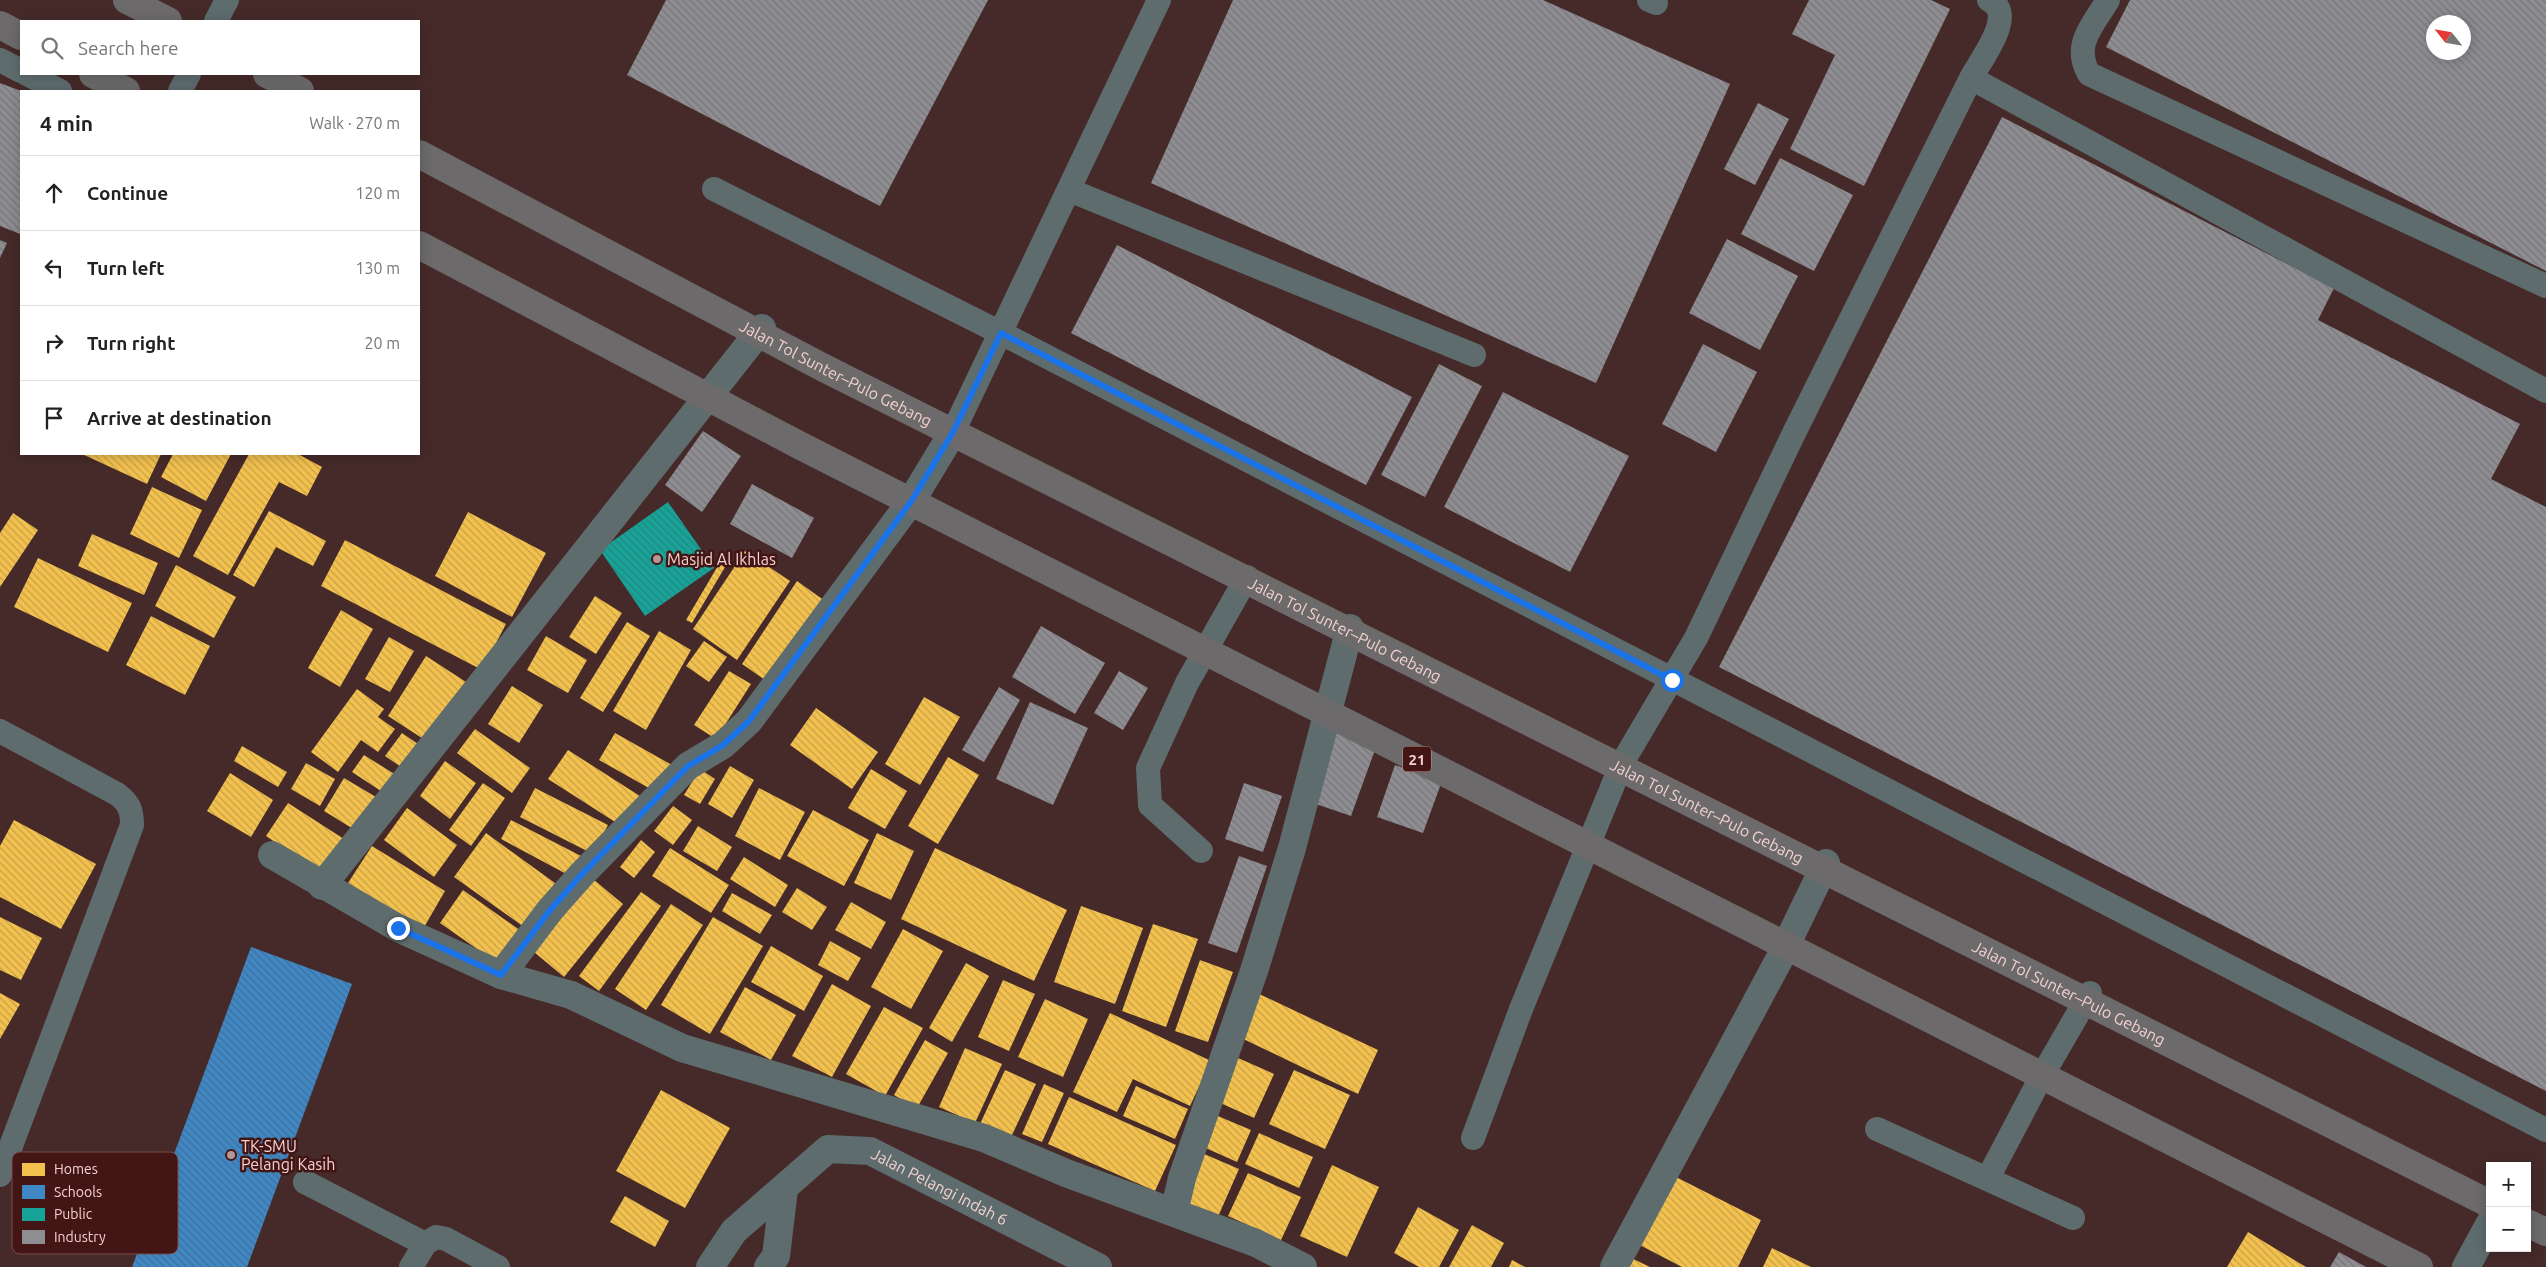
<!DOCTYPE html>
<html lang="en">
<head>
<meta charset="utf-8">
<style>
  :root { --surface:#fff; --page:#f6f6f6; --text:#222; --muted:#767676; --line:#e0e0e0 }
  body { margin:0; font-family:Ubuntu,sans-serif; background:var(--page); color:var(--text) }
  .controls { position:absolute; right:15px; bottom:15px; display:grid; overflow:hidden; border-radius:0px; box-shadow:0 2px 12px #0003 }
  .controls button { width:45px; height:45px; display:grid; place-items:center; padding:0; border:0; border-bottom:1px solid var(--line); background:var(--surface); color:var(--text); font:25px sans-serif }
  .compass { position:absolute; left:2426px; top:15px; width:45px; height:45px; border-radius:50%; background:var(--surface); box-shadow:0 2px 12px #0003; rotate:301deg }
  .stop { position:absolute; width:15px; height:15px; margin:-11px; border:4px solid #1a73e8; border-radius:50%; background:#fff }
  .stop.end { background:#1a73e8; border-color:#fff; box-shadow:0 1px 5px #0008 }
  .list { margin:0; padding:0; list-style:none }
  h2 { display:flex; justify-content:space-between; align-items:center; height:65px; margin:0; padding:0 20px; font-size:21px }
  h2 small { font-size:16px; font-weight:400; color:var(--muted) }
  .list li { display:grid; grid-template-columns:32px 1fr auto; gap:15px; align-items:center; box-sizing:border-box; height:75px; padding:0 20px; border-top:1px solid var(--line) }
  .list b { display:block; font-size:19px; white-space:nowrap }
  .list em { font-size:16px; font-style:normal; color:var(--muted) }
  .icon { flex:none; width:28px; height:28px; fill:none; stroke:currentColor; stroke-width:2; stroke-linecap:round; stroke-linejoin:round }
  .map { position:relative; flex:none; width:2546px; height:1267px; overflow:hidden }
  .search { position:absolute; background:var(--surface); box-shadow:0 2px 12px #0003; left:20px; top:20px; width:400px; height:55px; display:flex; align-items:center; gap:12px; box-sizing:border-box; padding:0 18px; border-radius:0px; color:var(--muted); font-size:19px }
  .panel { position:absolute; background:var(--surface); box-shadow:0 2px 12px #0003; left:20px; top:90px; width:400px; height:365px; border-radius:0px }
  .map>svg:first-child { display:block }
</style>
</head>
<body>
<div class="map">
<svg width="2546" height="1267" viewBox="0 0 2546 1267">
  <defs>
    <pattern id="homes-back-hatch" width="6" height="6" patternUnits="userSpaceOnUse" patternTransform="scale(1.25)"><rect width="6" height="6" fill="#f2c14e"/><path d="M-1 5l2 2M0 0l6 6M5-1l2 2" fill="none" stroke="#c8a04a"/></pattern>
    <pattern id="schools-back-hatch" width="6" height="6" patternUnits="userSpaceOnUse" patternTransform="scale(1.25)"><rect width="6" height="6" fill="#3f88c5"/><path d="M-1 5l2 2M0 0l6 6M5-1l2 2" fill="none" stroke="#426e96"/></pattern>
    <pattern id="public-back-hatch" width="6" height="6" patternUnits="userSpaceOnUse" patternTransform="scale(1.25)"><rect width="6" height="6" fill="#17a398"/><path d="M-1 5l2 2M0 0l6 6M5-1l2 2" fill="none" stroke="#26857d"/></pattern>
    <pattern id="industry-back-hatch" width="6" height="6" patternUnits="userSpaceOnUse" patternTransform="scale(1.25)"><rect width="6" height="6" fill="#8d8d92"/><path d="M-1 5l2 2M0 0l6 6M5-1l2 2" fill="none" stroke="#797679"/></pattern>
  </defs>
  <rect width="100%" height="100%" fill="#452a29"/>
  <path fill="url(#homes-back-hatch)" d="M82 454H161L147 484Z
    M173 454H231L206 501 161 477Z
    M249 454H298L322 467 307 496 279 482 228 575 193 556Z
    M152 487 202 510 179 558 130 534Z
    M269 511 326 541 313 566 276 547 254 587 233 575Z
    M468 512 546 553 512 617 435 576Z
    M13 513 38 530 0 587V533Z
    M92 534 158 563 144 595 78 566Z
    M345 540 506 624 482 670 321 586Z
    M745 551 790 581 737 660 693 629Z
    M38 558 132 603 108 652 14 607Z
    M719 564 725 567 692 623 686 620Z
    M176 565 236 597 214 638 155 606Z
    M797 581 825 601 771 684 742 664Z
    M595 596 622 613 596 654 569 637Z
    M341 610 373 629 340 687 308 668Z
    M151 616 210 646 185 695 126 665Z
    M627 622 650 636 603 712 580 698Z
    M659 631 691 650 646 730 613 711Z
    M546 636 587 660 568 693 527 670Z
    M389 637 414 651 390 692 365 679Z
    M704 641 727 657 709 682 686 666Z
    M426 656 466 682 428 742 388 716Z
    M729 671 751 684 716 739 694 725Z
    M512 686 543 705 519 743 488 724Z
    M357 689 384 709 378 717 395 729 378 752 361 740 338 772 311 752Z
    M924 697 960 717 920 785 885 764Z
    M816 708 878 752 852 789 790 745Z
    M475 729 530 768 512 793 457 753Z
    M402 733 421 746 404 769 385 756Z
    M615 733 672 765 656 792 599 760Z
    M242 746 287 772 278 787 234 761Z
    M568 750 643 798 623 827 548 779Z
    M364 755 396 775 384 793 352 772Z
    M948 757 979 775 938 844 908 826Z
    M445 761 476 783 450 819 420 796Z
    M306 763 335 779 320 806 291 789Z
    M730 766 754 780 732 818 708 804Z
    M700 769 715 779 700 804 684 795Z
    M871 769 907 791 885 829 848 808Z
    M230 773 273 800 251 837 207 811Z
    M344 778 376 797 355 830 324 811Z
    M483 783 505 798 471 846 449 830Z
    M535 788 608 825 593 854 520 817Z
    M759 788 805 812 780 860 735 836Z
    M288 803 344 839 321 873 266 836Z
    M673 806 692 820 673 845 654 831Z
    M407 808 457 845 434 877 384 840Z
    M813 810 869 840 844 886 787 856Z
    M14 820 96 864 61 929 0 897V846Z
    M511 820 583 857 572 877 501 839Z
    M698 826 732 847 717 871 683 851Z
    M486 833 555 883 524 927 454 877Z
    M877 833 914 851 891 900 854 883Z
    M641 840 655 852 634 878 620 867Z
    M372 846 445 891 423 929 348 883Z
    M670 848 729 885 711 913 652 876Z
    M935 848 1067 910 1034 981 901 919Z
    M744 857 788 885 775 907 730 879Z
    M593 879 623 904 564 977 534 952Z
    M797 888 827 907 812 930 782 912Z
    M463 890 524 933 500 965 440 923Z
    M641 892 661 906 599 991 579 976Z
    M732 893 772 915 760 934 722 911Z
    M851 902 886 922 871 949 835 930Z
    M671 904 703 925 646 1010 615 989Z
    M1081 906 1143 928 1115 1004 1054 982Z
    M0 917 42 938 21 980 0 970Z
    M713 917 763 946 710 1034 661 1005Z
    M1153 924 1198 939 1166 1027 1122 1011Z
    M903 929 943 951 911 1009 871 987Z
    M830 941 861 958 848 981 818 965Z
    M771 946 823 976 804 1011 751 982Z
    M1200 960 1233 972 1208 1042 1175 1031Z
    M966 963 989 976 952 1042 929 1028Z
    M1003 980 1035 994 1009 1051 978 1037Z
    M832 984 871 1006 832 1077 792 1056Z
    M745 987 796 1015 771 1060 720 1032Z
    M0 993 20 1004 0 1039Z
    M1257 993 1378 1050 1358 1094 1237 1036Z
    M1045 999 1088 1019 1063 1077 1018 1057Z
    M884 1007 923 1028 885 1096 846 1074Z
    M1110 1013 1211 1061 1190 1106 1133 1079 1117 1112 1073 1092Z
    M925 1040 948 1053 917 1108 894 1095Z
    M965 1048 1002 1064 975 1123 939 1107Z
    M1238 1058 1274 1074 1254 1118 1218 1102Z
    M1005 1070 1036 1084 1011 1137 980 1124Z
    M1294 1070 1350 1095 1325 1149 1269 1124Z
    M1044 1084 1064 1093 1042 1142 1022 1134Z
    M1136 1086 1188 1109 1175 1139 1123 1116Z
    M661 1090 730 1128 685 1208 616 1171Z
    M1069 1097 1176 1145 1155 1191 1048 1144Z
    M1213 1114 1251 1130 1237 1162 1199 1145Z
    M1259 1133 1313 1157 1299 1188 1245 1164Z
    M1202 1153 1239 1169 1217 1219 1180 1203Z
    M1332 1165 1379 1187 1347 1257 1300 1236Z
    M1248 1173 1301 1197 1281 1240 1228 1216Z
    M1668 1173 1761 1220 1738 1267H1682L1634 1242Z
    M625 1196 669 1221 655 1247 610 1222Z
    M1418 1207 1459 1230 1439 1267H1419L1394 1253Z
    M1472 1225 1504 1243 1491 1267H1449Z
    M2248 1232 2306 1267H2227Z
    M1772 1248 1811 1267H1763Z
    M1623 1254 1650 1267H1616Z
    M1512 1260 1525 1267H1509Z"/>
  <path fill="url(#schools-back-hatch)" d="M251 947 352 984 247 1267H132Z"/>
  <path fill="url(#public-back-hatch)" d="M668 502 714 568 645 616 600 550Z"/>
  <path fill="url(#industry-back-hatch)" fill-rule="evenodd" d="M666 0H988L880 206 627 75Z
    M1233 0H1543L1730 84 1596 383 1151 183Z
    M1809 0H1931L1950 9 1864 186 1790 149 1835 55 1792 34Z
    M2130 0H2546V271L2106 47ZM2434 22H2464V52H2434Z
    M0 83 21 91 20 234 0 226Z
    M1758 103 1789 119 1755 185 1724 169Z
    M2002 117 2334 288 2318 320 2520 424 2491 479 2546 507V1091L1719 667Z
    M1780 158 1853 195 1814 271 1741 234Z
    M1727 239 1798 276 1760 350 1689 313Z
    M0 240 7 243 0 258Z
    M1117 245 1412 397 1366 485 1071 333Z
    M1703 344 1757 372 1716 452 1662 424Z
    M1439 364 1482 386 1425 497 1381 475Z
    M1503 392 1629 456 1570 572 1444 507Z
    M703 431 741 456 702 512 665 485Z
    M752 484 814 518 792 558 730 524Z
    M1041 626 1105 663 1075 714 1012 677Z
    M1119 671 1148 688 1123 730 1094 713Z
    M999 687 1020 700 984 762 962 750Z
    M1030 702 1088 728 1053 805 996 779Z
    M1334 732 1376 747 1351 816 1310 802Z
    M1395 765 1442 781 1423 833 1377 817Z
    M1244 783 1282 796 1263 852 1225 839Z
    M1239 856 1267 866 1237 953 1208 943Z
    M2339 1252 2366 1267H2330Z"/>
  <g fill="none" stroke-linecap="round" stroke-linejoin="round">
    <path stroke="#5e6c6e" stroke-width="24" d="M1649 0 1656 3
      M2108 0C2093 25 2072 45 2089 74L2546 286
      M216 21 227 0
      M0 60 21 71
      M27 74 60 91
      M1971 78 2546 391
      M180 91 189 74
      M714 189 1001 333 2546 1130
      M1069 190 1474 355
      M953 432 1159 0
      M0 731 117 794C129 803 132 810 132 825L0 1175
      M1201 851 1150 805 1148 768 1187 683 1247 577
      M1877 1129 2073 1218
      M1473 1138 1521 1009 1622 763 1696 638 1794 433 1971 78C1981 59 2018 13 1989 0
      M1988 1178 2039 1081 2090 993
      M305 1182 425 1244
      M411 1267 425 1244 436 1237 446 1239 498 1267"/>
    <g stroke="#5e6c6e" stroke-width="28">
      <path d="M272 855 398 928 501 975 571 995 682 1048 984 1138 1066 1173 1256 1243 1303 1267"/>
      <path d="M322 886 762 328"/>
      <path d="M501 975 550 910 582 874 688 766 723 745 749 721 912 500 953 432"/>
      <path d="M1174 1212 1182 1178 1254 971 1292 848 1350 628"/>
      <path id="s1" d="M710 1267 734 1231 828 1149 870 1151 1098 1267"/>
      <path d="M768 1267 776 1256 784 1189"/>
      <path d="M1614 1267 1780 958 1826 863"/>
      <path d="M2466 1267 2490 1223"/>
    </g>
    <path stroke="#6c6a6a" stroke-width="28" d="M127 0 168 21
      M0 25 21 36
      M93 74 126 91
      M267 74 300 91
      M2527 1223 2546 1232"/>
    <g stroke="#6c6a6a" stroke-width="28">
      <path id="s2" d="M419 154 822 367 2490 1204"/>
      <path d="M419 245 799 445 2419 1267"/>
    </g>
  </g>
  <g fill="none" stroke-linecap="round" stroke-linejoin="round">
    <path stroke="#1a73e8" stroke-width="6" d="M398 928 501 975 550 910 582 874 688 766 723 745 749 721 912 500 953 432 1001 333 1672 680"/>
  </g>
  <g fill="#b59795" stroke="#441515" stroke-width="2">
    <circle cx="657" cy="559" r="5"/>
    <circle cx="231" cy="1155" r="5"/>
  </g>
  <g text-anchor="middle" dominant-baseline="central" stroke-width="5" stroke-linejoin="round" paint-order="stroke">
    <rect fill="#441515" stroke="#be9997" stroke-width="1" x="1403" y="746.5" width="28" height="25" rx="4"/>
    <g font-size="15" font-weight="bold" fill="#f2d1cf">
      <text x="1417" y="759">21</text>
    </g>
    <g font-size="16" fill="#f2d1cf" stroke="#441515">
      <text stroke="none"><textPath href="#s2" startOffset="471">Jalan Tol Sunter–Pulo Gebang</textPath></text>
      <text stroke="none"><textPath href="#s2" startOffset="1041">Jalan Tol Sunter–Pulo Gebang</textPath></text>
      <text stroke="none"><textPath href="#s2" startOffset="1446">Jalan Tol Sunter–Pulo Gebang</textPath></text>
      <text stroke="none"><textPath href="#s2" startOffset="1851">Jalan Tol Sunter–Pulo Gebang</textPath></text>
      <text stroke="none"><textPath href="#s1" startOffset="288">Jalan Pelangi Indah 6</textPath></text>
    </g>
    <g font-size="16" fill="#f2d1cf" stroke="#441515" text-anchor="start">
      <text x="667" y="559">Masjid Al Ikhlas</text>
      <text x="241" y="1146">TK-SMU<tspan x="241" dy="18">Pelangi Kasih</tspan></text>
    </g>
  </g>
  <rect x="12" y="1152" width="166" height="102" rx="8" fill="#441515" stroke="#784d4d" stroke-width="1"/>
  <rect x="22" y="1163" width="23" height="13" fill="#f2c14e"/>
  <rect x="22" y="1185" width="23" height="14" fill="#3f88c5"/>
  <rect x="22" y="1208" width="23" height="13" fill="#17a398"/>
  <rect x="22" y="1230" width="23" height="14" fill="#8d8d92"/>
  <g font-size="14" fill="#f2d1cf">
    <text x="54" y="1174">Homes</text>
    <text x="54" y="1197">Schools</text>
    <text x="54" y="1219">Public</text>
    <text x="54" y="1242">Industry</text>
  </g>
</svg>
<div class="controls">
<button>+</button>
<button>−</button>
</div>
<svg class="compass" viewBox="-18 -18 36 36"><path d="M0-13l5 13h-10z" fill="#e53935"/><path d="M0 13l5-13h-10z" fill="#767676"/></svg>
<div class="stop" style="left:1672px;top:680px"></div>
<div class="stop end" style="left:398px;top:928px"></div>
<div class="search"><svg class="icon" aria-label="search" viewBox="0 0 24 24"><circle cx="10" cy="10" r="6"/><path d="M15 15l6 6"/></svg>Search here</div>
<section class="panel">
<h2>4 min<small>Walk · 270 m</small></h2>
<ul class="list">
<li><svg class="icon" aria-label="ahead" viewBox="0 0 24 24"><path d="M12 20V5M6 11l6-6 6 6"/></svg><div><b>Continue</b></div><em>120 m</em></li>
<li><svg class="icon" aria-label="left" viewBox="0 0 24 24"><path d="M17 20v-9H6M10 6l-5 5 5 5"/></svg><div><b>Turn left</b></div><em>130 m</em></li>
<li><svg class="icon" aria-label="right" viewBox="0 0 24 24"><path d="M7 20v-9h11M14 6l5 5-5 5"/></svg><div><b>Turn right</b></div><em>20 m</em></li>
<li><svg class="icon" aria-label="arrive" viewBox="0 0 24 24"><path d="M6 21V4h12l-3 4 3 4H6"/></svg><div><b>Arrive at destination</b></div></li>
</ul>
</section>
</div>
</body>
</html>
